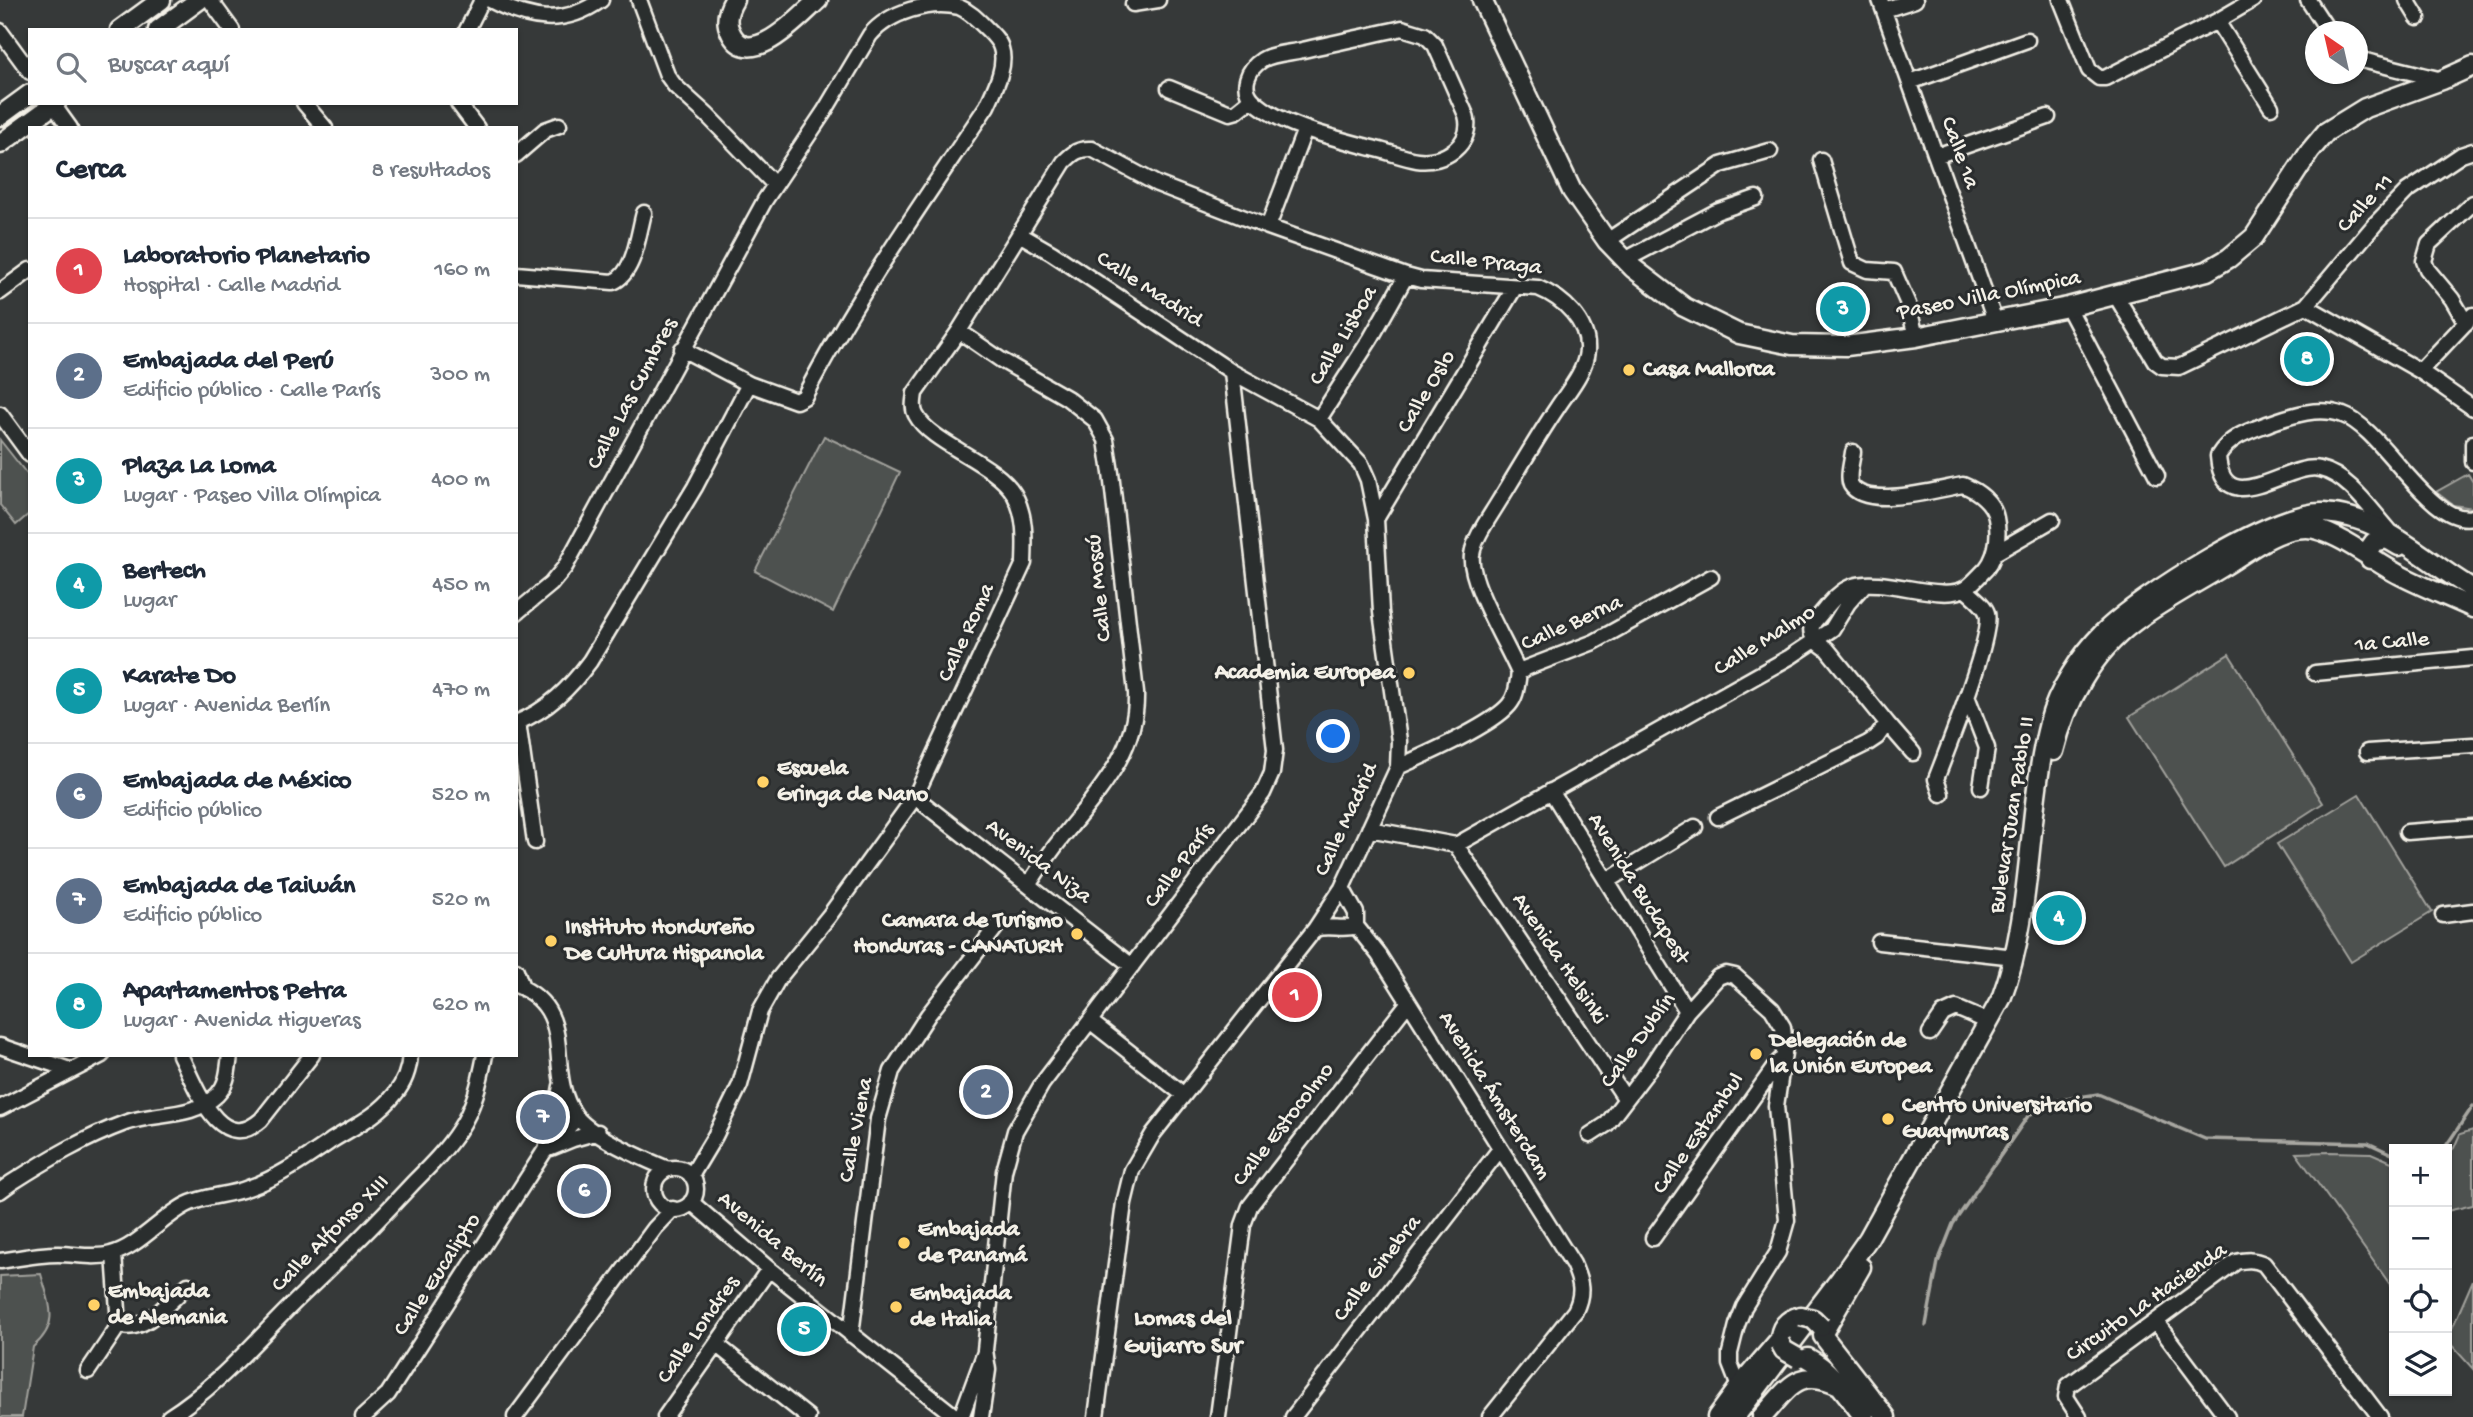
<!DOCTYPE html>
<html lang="es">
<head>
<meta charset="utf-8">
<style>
  :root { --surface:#fff; --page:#f2f2f3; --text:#1f2937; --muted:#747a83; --line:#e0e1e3; --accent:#7c3aed }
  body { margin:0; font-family:"Gochi Hand",sans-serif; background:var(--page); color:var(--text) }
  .controls { position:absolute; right:21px; bottom:21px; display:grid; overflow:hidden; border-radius:0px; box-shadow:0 2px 5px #0004 }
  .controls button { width:63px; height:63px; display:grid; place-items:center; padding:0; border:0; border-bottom:2px solid var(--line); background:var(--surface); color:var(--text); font:35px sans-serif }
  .compass { position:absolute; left:2305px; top:21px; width:63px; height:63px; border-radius:50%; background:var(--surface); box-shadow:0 2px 5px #0004; rotate:326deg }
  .you { position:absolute; left:1334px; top:737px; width:24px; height:24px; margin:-18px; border:5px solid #fff; border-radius:50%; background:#1a73e8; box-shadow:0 0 0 10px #1a73e833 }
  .badge { display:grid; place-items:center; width:46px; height:46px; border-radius:50%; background:var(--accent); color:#fff; font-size:23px; font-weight:700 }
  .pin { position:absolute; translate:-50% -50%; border:4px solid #fff; box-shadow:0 2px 7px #0006 }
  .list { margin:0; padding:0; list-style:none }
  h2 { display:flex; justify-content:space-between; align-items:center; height:91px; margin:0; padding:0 28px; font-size:30px }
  h2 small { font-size:23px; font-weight:400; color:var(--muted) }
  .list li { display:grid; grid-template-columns:46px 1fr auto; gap:21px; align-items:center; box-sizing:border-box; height:105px; padding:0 28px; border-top:2px solid var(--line) }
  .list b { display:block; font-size:26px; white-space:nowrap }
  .list p { margin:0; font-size:23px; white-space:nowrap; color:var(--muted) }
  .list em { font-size:23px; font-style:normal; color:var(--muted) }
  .icon { flex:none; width:38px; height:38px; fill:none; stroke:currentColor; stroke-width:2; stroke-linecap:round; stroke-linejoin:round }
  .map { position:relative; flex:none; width:2473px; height:1417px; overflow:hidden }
  .search { position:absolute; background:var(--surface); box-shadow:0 2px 5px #0004; left:28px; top:28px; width:490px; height:77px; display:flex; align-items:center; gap:18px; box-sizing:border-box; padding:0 24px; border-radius:0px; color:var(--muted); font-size:26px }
  .panel { position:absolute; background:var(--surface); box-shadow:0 2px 5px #0004; left:28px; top:126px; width:490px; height:931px; border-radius:0px }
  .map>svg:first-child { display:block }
</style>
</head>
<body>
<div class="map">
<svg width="2473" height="1417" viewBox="0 0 2473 1417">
  <rect width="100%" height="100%" fill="#363939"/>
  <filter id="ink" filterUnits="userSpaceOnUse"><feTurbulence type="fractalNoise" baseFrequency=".0143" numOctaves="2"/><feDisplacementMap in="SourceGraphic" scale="14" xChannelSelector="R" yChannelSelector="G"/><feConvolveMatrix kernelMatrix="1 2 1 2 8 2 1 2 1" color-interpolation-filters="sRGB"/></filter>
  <g filter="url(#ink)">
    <path fill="#4e514f" stroke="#a1a19c" stroke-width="2" d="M824 436 900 472 833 612 755 571Z
      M0 440 30 478V513L16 525 0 505Z
      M2468 474 2473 482V508L2453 505 2436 492Z
      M2229 654 2323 803 2224 867 2129 717Z
      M2359 794 2432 912 2351 962 2277 844Z
      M2473 1130V1205L2447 1211V1154L2454 1148 2460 1134Z
      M2330 1152 2371 1153 2394 1163V1290L2296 1153Z
      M41 1274C50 1306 60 1324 33 1347L22 1417H0V1276Z
      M2473 1280V1369L2447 1340Z"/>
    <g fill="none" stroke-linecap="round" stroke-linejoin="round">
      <path stroke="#a8a7a1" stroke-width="3.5" d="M2444 1149 2473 1106
        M1926 1325 1938 1262 1953 1224 2028 1116 2048 1102 2098 1094 2205 1139 2368 1143 2394 1155"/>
      <g stroke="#f4f1e8" stroke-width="19">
        <path id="minor" d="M210 0 232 30
          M490 0C529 20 563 27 601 0
          M639 0 667 75 675 86 707 115 774 184
          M1880 0 1995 321
          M2061 0 2089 70 2099 78H2105L2217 21 2253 0
          M2308 0 2329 32
          M2407 0 2418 18
          M1133 4 1158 0
          M1884 10 1915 0
          M2217 21 2271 107
          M1402 28 1425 35 1435 45 1466 115C1474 144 1444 164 1417 160 1404 158 1389 152 1376 149 1339 139 1281 127 1253 100 1240 87 1248 69 1262 60 1271 54 1287 53 1298 51 1333 43 1368 36 1402 28Z
          M467 30 482 0
          M0 31 30 72
          M2358 59 2442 80
          M1910 82 2027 40
          M1169 88 1230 113 1237 111 1252 99
          M52 103 70 128
          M304 103 325 128
          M458 103 477 128
          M516 155 545 130 559 125
          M1936 156 2048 117
          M1821 160 1852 263 1867 270 1894 272 1908 304 1916 337
          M1268 227 1305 129
          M1019 234 1052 253 1232 372 1319 419 1361 464 1368 480 1376 519 1381 612 1399 741 1398 767 1342 888 1315 929 1153 1134 1132 1170 1124 1203 1096 1417
          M1607 241 1721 165 1770 151
          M1625 260 1716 212 1756 198
          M516 274 613 282C635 273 638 234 644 213
          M0 292 30 270
          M2116 296 2155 361 2162 366 2179 367 2306 306 2376 223 2407 191 2461 155 2473 151
          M2306 306 2420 371 2473 408
          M2068 307 2157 476
          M2466 323 2452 299 2427 269 2424 261 2429 244 2473 203
          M959 331 1001 360 1067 398 1095 420 1106 440 1111 473 1136 693C1138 751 1097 793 1064 835 1051 851 1040 867 1029 884
          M2420 371 2473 315
          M0 414 30 455
          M1319 419 1371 338 1406 276
          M2473 443V462
          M1376 519 1515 287
          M2389 530C2371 510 2348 475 2320 469 2288 461 2223 524 2218 456 2230 436 2249 431 2270 423 2293 415 2319 406 2343 415 2382 428 2431 528 2473 517
          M1995 553 2052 520
          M516 613 551 584 565 567 765 200 824 112 870 35C889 12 930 0 959 7 969 11 977 19 985 27 991 33 999 40 1001 48 1007 67 994 90 987 106 923 202 857 295 804 397L796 401 749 384 682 349
          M2315 673 2473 658
          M1967 696 1987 748 1981 787
          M518 722 535 842
          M516 723C548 710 570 688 590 661L695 487 749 384
          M1887 723 1913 753
          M2367 752 2473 745
          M1398 767C1425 755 1491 726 1509 705 1517 696 1517 684 1519 673L1526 668 1594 642 1711 577
          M1551 791 1687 1011
          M1941 794 1936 779C1946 753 1994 633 1987 613 1984 604 1972 596 1965 589
          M915 797 1132 966
          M1718 817 1868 743 1877 737 1887 723 1827 649C1817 642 1806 635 1814 622 1825 610 1837 591 1853 586 1883 576 1943 603 1966 588 1972 584 1977 578 1982 573 1996 561 2000 537 1996 518 1993 502 1978 491 1963 485 1939 489 1866 510 1851 485 1847 477 1852 461 1853 452
          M1369 829 1456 845 1790 657 1832 629 1848 603 1864 585
          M2407 832 2473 827
          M1456 845 1625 1098
          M1607 881 1695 827
          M1342 888 1356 913V926L1379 955 1573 1264C1581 1282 1584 1293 1575 1311L1490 1417
          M2443 915 2473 911
          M1315 929C1329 924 1343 931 1356 926
          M1879 942 2015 957
          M516 970 522 987
          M516 985C580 1011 543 1070 575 1115 589 1135 644 1159 668 1169
          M1091 1022 1184 1095
          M1930 1033 1943 1014 1956 1008 1989 1022
          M0 1046 70 1070
          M180 1055C195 1084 219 1157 261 1120L312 1055
          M0 1108 102 1055
          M1590 1135 1607 1124 1649 1069 1687 1011 1718 977 1726 974 1735 976 1772 1009 1783 1027 1785 1046 1776 1106 1787 1220 1778 1252 1744 1307 1737 1325 1730 1353V1364L1739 1387
          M547 1144 554 1122 561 1086
          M551 1148 573 1139 598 1132
          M654 1189a21 21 0 1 1 42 0a21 21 0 1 1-42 0Z
          M691 1176 715 1136 740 1085 760 1011 778 979 829 916 915 797 1024 563C1025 539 1026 515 1014 494 995 462 931 444 916 415 912 408 914 401 915 393L959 331 1064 162C1073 153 1079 148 1092 149L1157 184 1268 227 1406 276 1421 280 1538 288C1563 298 1589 322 1587 351 1585 372 1568 391 1557 408 1536 439 1518 471 1498 503 1489 518 1474 538 1472 555 1468 581 1508 646 1519 673
          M0 1191 11 1183C47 1160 84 1138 125 1123 156 1112 192 1119 217 1095 228 1084 228 1070 230 1055
          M691 1202 769 1269 956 1417
          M1653 1238 1779 1061
          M0 1261C19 1258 39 1254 58 1254 76 1254 94 1259 111 1254 138 1247 161 1218 186 1205 206 1195 228 1196 248 1188 278 1178 305 1159 331 1141 353 1127 378 1116 395 1094 405 1082 409 1070 410 1055
          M2156 1322 2227 1417
          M119 1325C144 1335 170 1300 188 1285
          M851 1335 878 1119 892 1071 928 1015 997 926
          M717 1345 808 1417
          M88 1371 119 1325 114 1254
          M169 1417C221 1384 258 1337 302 1295 341 1258 378 1221 414 1182 430 1166 447 1149 459 1130 474 1108 480 1081 485 1055
          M363 1417 388 1394 544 1152 577 1118
          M515 1417 655 1228 673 1209
          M665 1417 769 1269
          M961 1417 985 1352
          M981 1417 988 1370 985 1350 1004 1171 1015 1131 1042 1084 1263 793 1272 773 1275 750 1232 372
          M1218 1417 1243 1225 1250 1206 1408 1003
          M1293 1417 1500 1149
          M2079 1417 2066 1397 2068 1386 2236 1262C2246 1260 2254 1259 2264 1264L2380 1417"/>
      </g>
      <g stroke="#f4f1e8" stroke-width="23">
        <path id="major" d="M734 0C728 10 725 21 730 31 748 74 801 15 818 0
          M1482 0 1572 191 1607 241 1633 268 1684 307 1739 334 1792 345 1846 346 1916 337 2068 307 2207 271 2229 258 2254 237 2310 151 2326 132 2365 108 2442 80 2473 66
          M120 30 161 0
          M158 30 199 0
          M0 116 30 94
          M0 144 56 103
          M2370 559 2369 549 2374 542 2387 539 2399 546
          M2054 751C2066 702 2092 653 2134 622 2162 601 2195 584 2224 566 2248 551 2277 528 2306 528 2333 528 2374 562 2400 575 2423 587 2449 597 2473 608
          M1823 1333 1861 1267
          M1823 1336 1886 1417
          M1780 1343C1779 1328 1786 1319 1801 1316
          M1808 1358C1832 1371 1847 1395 1864 1417
          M1717 1417 1739 1387 1780 1339
          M1735 1417 1840 1279 1868 1239 2001 999C2034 912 2026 813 2049 723 2057 691 2081 655 2103 633 2139 597 2275 510 2324 513 2384 516 2424 561 2473 589
          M1762 1417C1789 1388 1798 1365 1841 1386"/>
      </g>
      <use href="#minor" stroke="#2a2d2e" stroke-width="14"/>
      <use href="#major" stroke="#2a2d2e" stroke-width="18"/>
      <g stroke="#f4f1e8" stroke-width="23" stroke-linecap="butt">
        <path id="major-bridge" d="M1801 1316 1813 1319 1821 1327
          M1780 1343 1784 1350 1798 1358"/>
      </g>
      <use href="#major-bridge" stroke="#2a2d2e" stroke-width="18"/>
    </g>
  </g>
  <g fill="#ffd166" stroke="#2a2d2e" stroke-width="2.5">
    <circle cx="1629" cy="370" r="7"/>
    <circle cx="1409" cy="673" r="7"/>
    <circle cx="763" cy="782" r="7"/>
    <circle cx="1077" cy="934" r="7"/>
    <circle cx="551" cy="941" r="7"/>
    <circle cx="1756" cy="1054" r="7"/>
    <circle cx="1888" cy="1119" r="7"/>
    <circle cx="904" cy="1243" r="7"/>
    <circle cx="94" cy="1305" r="7"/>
    <circle cx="896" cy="1307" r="7"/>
  </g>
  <g text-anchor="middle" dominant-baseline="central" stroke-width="6" stroke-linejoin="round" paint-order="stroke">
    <g font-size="23" fill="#f4f1e8" stroke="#2a2d2e">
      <text transform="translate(1959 153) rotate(70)">Calle 1a</text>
      <text transform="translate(2366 204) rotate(-47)">Calle 11</text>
      <text transform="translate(1486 263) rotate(6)">Calle Praga</text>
      <text transform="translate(1149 290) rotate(33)">Calle Madrid</text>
      <text transform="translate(1989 296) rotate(-11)">Paseo Villa Olímpica</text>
      <text transform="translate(1344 336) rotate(-59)">Calle Lisboa</text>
      <text transform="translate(1427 392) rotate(-59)">Calle Oslo</text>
      <text transform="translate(633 394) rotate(-62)">Calle Las Cumbres</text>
      <text transform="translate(1100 588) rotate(-96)">Calle Moscú</text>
      <text transform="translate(1572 624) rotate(-24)">Calle Berna</text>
      <text transform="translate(967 633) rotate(-65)">Calle Roma</text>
      <text transform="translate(1765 641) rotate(-32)">Calle Malmo</text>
      <text transform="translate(2392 643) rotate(-5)">1a Calle</text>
      <text transform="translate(2013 815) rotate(-81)">Bulevar Juan Pablo II</text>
      <text transform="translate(1347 820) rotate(-65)">Calle Madrid</text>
      <text transform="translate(1038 862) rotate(37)">Avenida Niza</text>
      <text transform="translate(1180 866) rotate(-53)">Calle París</text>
      <text transform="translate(1638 889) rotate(58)">Avenida Budapest</text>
      <text transform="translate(1559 959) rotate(56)">Avenida Helsinki</text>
      <text transform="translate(1639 1041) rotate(-54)">Calle Dublín</text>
      <text transform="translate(1494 1096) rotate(58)">Avenida Ámsterdam</text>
      <text transform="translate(1284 1125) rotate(-52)">Calle Estocolmo</text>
      <text transform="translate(857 1130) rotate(-79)">Calle Viena</text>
      <text transform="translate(1699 1134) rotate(-55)">Calle Estambul</text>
      <text transform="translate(331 1234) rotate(-45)">Calle Alfonso XIII</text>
      <text transform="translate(772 1240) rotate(40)">Avenida Berlín</text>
      <text transform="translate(1378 1269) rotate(-52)">Calle Ginebra</text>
      <text transform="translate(438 1275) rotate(-57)">Calle Eucalipto</text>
      <text transform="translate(2147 1303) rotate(-35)">Circuito La Hacienda</text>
      <text transform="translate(699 1330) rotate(-55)">Calle Londres</text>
    </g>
    <g font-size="23" font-weight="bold" fill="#f4f1e8" stroke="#2a2d2e" text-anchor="start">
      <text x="1643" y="370">Casa Mallorca</text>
      <text x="1395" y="673" text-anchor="end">Academia Europea</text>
      <text x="777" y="769">Escuela<tspan x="777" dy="26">Gringa de Nano</tspan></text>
      <text x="1063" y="921" text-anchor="end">Camara de Turismo<tspan x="1063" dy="26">Honduras - CANATURH</tspan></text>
      <text x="565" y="928">Instituto Hondureño<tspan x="565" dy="26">De Cultura Hispanola</tspan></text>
      <text x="1770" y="1041">Delegación de<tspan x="1770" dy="26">la Unión Europea</tspan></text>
      <text x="1902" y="1106">Centro Universitario<tspan x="1902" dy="26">Guaymuras</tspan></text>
      <text x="918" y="1230">Embajada<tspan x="918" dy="26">de Panamá</tspan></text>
      <text x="108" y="1292">Embajada<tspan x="108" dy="26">de Alemania</tspan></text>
      <text x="910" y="1294">Embajada<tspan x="910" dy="26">de Italia</tspan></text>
    </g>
    <g font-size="24" font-weight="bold" fill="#f4f1e8" stroke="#2a2d2e">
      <text x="1183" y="1319">Lomas del<tspan x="1183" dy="28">Guijarro Sur</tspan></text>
    </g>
  </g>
</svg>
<div class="controls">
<button>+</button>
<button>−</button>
<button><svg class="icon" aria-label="locate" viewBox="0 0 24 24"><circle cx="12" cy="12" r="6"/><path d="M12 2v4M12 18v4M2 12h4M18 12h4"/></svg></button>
<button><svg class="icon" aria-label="layers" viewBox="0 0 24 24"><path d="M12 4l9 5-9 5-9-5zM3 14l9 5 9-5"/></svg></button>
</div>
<svg class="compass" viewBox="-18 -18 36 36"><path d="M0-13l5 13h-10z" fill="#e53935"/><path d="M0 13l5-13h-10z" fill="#747a83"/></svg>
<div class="you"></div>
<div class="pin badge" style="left:1295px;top:995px;background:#e0444e">1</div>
<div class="pin badge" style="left:986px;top:1092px;background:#5c6f8a">2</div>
<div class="pin badge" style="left:1843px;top:309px;background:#0f9aa8">3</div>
<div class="pin badge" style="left:2059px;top:918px;background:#0f9aa8">4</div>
<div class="pin badge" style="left:804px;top:1329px;background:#0f9aa8">5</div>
<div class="pin badge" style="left:584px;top:1191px;background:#5c6f8a">6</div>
<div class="pin badge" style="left:543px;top:1117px;background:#5c6f8a">7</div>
<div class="pin badge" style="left:2307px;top:359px;background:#0f9aa8">8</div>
<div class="search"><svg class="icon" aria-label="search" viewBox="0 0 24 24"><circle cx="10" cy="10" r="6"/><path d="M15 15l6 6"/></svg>Buscar aquí</div>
<section class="panel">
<h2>Cerca<small>8 resultados</small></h2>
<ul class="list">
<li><span class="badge" style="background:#e0444e">1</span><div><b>Laboratorio Planetario</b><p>Hospital · Calle Madrid</p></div><em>160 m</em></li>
<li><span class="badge" style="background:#5c6f8a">2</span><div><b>Embajada del Perú</b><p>Edificio público · Calle París</p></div><em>300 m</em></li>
<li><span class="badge" style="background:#0f9aa8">3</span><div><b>Plaza La Loma</b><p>Lugar · Paseo Villa Olímpica</p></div><em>400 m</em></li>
<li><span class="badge" style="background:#0f9aa8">4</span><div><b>Bertech</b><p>Lugar</p></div><em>450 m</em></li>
<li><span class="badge" style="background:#0f9aa8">5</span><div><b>Karate Do</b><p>Lugar · Avenida Berlín</p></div><em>470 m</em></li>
<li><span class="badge" style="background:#5c6f8a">6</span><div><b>Embajada de México</b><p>Edificio público</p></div><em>520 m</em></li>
<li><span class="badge" style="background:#5c6f8a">7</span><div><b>Embajada de Taiwán</b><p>Edificio público</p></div><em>520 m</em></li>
<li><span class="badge" style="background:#0f9aa8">8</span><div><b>Apartamentos Petra</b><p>Lugar · Avenida Higueras</p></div><em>620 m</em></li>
</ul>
</section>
</div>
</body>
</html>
